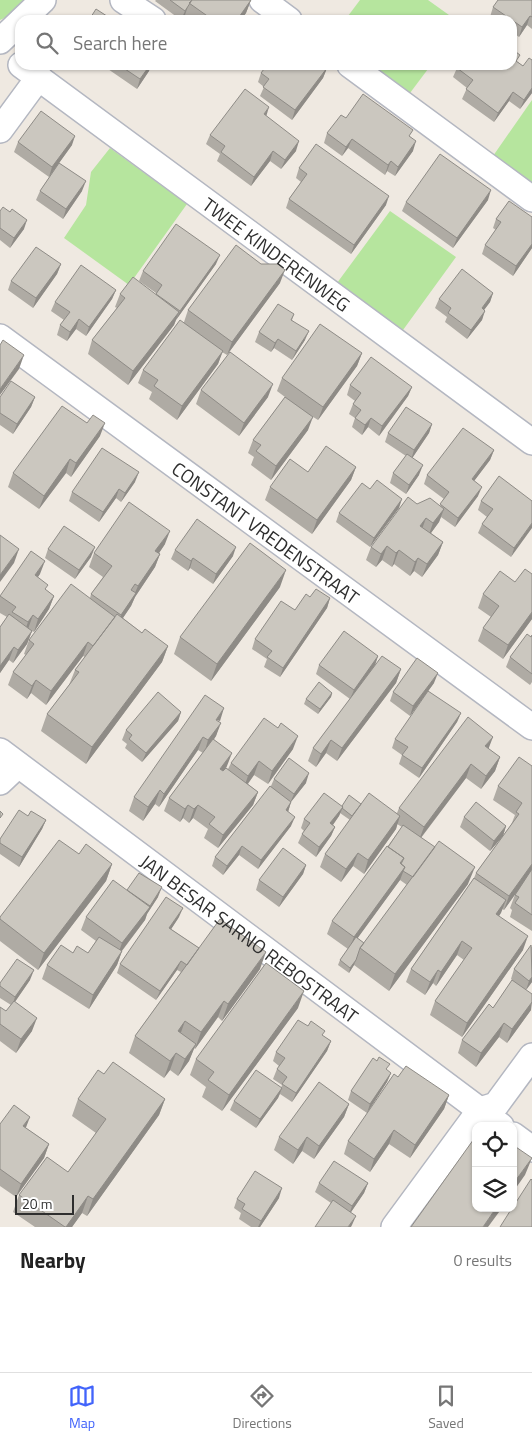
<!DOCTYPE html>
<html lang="en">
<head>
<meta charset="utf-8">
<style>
  :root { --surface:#fff; --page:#f2f2f2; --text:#222; --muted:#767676; --line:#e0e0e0; --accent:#4264fb }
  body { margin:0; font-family:"Titillium Web",sans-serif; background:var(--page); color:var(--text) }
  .controls { position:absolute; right:15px; bottom:15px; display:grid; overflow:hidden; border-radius:10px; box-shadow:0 1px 4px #0004 }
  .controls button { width:45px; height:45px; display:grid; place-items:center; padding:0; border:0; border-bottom:1px solid var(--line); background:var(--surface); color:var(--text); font:25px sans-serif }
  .scale { position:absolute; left:15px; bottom:12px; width:59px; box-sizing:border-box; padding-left:5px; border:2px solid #2e2e2e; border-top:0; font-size:14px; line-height:18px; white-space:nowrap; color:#2e2e2e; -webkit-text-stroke:4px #fff; paint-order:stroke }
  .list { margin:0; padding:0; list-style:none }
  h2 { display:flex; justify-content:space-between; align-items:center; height:65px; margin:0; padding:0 20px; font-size:21px }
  h2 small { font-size:16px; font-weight:400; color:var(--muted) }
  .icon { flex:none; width:28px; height:28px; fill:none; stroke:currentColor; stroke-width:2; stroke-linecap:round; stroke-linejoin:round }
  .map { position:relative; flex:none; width:532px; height:1227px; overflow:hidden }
  .search { position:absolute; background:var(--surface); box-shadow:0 1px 4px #0004; left:15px; right:15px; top:15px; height:55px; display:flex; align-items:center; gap:12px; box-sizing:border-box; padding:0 18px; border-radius:15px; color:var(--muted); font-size:19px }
  .sheet { height:145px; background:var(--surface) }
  nav { display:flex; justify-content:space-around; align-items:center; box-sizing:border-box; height:70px; border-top:1px solid var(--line); background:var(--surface); font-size:14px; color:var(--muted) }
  nav a { display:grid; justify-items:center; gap:2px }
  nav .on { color:var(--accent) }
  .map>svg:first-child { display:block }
</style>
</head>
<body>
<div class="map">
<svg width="532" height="1227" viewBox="0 0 532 1227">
  <rect width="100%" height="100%" fill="#efe9e1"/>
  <path fill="#b6e59e" d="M0 0H26L11 15 0 20Z
    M360 0H428L456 20H345Z
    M363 65H431L407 97Z
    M532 100V183L493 156Z
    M110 148 187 204 129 285 64 238 86 205 91 172Z
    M390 211 456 257 403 330 337 283Z"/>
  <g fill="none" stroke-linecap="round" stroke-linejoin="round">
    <g stroke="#b4b7c1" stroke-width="28">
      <g id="minor">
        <path d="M123 0 153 20"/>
        <path d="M262 0 289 20"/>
        <path d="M22 20 43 0"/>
        <path d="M0 41 20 22"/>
        <path id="s1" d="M21 65 532 442"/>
        <path d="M350 65 532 199"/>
        <path d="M0 130 39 77"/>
        <path id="s2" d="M0 337 532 727"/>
        <path id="s3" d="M0 751 501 1126"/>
        <path d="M0 782 18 765"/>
        <path d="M513 1135 532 1149"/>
        <path d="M394 1227 480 1110 496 1105 532 1056"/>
      </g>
    </g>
    <use href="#minor" stroke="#fff" stroke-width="25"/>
  </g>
  <path fill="#afaba4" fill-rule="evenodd" d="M156 0H251L246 13 241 20H189L184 17 185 15 181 20 155 1Z
    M532 0V29L527 25 519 37 512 32V20H495L490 17 493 7Z
    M532 60V93L520 109 509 101 494 122 462 99 467 88 453 77 457 68 518 62 523 66Z
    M105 65H151L149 71 137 89 105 67Z
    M327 68 323 78 292 120 260 96 264 87 258 82 261 73Z
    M266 116 296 151 281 169 270 161 251 186 217 161 220 154 206 144 210 135Z
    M346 118 411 137 413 151 395 176 387 171 385 175 348 148 342 156 324 143 327 133Z
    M18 142 72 145 59 163 82 191 63 219 36 200 40 191 58 164 49 177 14 152Z
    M299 168 386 205 351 254 286 208 289 199 301 182 296 178Z
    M488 200 453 248 402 211 406 202Z
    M509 201 532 248 513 276 482 254 485 245 496 230 493 228 496 219Z
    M0 211 24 229 10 248 0 240Z
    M61 264 57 274 33 308 8 290 11 281Z
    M216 264 176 320 174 325 128 385 88 354 92 340 117 308 115 307 120 294H156V293L139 281 143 271Z
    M280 283 227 355 222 352 218 364 177 420 149 399 152 392 138 383 143 370 184 322 188 310Z
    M116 290 112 299 86 336 76 329 67 341 57 335 60 325 64 320 51 311 55 302Z
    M493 293 490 302 484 310 482 320 467 339 445 322 447 317 435 308 439 299Z
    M294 314 292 320 305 340 292 360 274 348 271 352 255 342 259 332Z
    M362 353 357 366 318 420 310 415 308 430 271 480 251 465 254 457 248 453 253 440 285 397 277 391 282 378Z
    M350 385 412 387 408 396 379 436 368 427 362 435 352 427 355 418 349 414 353 404 355 401 347 395Z
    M201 390 268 397 239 436 196 404Z
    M0 397H35L31 407 13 434 0 425Z
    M432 424 429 433 412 458 419 475 406 494 390 483 393 473 406 456 385 442 388 433Z
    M100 436 71 477 66 473 39 509 8 487 13 473Z
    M494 450 490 460 474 481 478 496 455 527 441 517 439 522 431 533 443 542 438 555 422 577 414 571 410 576 394 564 392 567 382 560 376 567 366 560 371 547 417 504 440 506 444 499 424 484 427 475Z
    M356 467 351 480 312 534 265 500 270 487 308 472Z
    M135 482 121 502 116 498 99 522 69 501 72 492Z
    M370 489 399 508 370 547 336 522 339 513Z
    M481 501H532L511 557 478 533 482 524 487 517 478 510Z
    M165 544 159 553 160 554 155 567 135 597 131 606 123 618 142 633 168 646 162 662 86 764 41 731 47 714 69 685 75 670 85 657 83 656 46 705 31 693 27 699 8 685 13 672 26 655 24 654 29 640 90 598 91 594 103 577 89 567 94 553Z
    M48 549 91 557 75 579 45 558Z
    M175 550 233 556 213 584 190 568 188 571 171 559Z
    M40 574 37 577 46 590 54 596 49 609 34 632 32 631 27 644 13 663 9 660 0 673V627L7 617 0 613V596Z
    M515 582 532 619 503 659 478 641 483 628 491 617 478 608 483 594Z
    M280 587 211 681 174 654 180 637Z
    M310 597 330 598 327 608 280 677 264 667 267 659 252 649 255 639 295 610Z
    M532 635V682L530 685 506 667 510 657Z
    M378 656 375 665 401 669 396 683 337 761 326 753 316 767 308 761 313 748 350 699 316 674 319 665Z
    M434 683 410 716 390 701 393 692Z
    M332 693 331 697 318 714 304 704 306 699Z
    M181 712 178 721 142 762 125 748 127 744 122 740 126 730Z
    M461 713 457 722 419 778 399 764 402 755 392 748 395 739Z
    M220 722 216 736 214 739 227 766 226 768 228 769 231 763 293 749 268 784 254 775 248 784 258 792 253 805 218 848 204 838 208 829 193 818 189 823 183 818 180 822 164 811 169 798 203 753 198 750 159 807 155 804 143 821 129 811 134 797Z
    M489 749 500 757 495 771 481 789 466 778 421 838 468 884 389 991 354 965 349 973 338 965 340 960 348 949 327 934 332 921 402 827 397 824 396 829 364 874 353 866 341 882 320 867 325 854 350 820 340 813 339 816 333 825 335 827 331 836 316 857 298 843 302 834 304 831 301 828 304 819 342 806 361 804 397 813 399 808ZM400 880 407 885 364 943 357 938Z
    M532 766V931L510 917 512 910 510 908 516 892 504 910 502 909 499 916 523 950 462 1037 430 1015 435 1001 464 960 457 955 436 986 433 983 425 995 406 982 411 969 474 878 476 873 511 825 515 815 493 800 498 786Z
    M274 779 306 783 291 802 288 812 291 826 258 869 239 855 223 875 212 866 215 857 271 786Z
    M28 816 46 820 42 829 19 867 0 854V839Z
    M464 817 506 826 503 836 490 851 460 827Z
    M79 854 112 864 106 881 38 970 0 941V917Z
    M306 865 303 874 279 907 256 890 259 880Z
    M127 890 158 897 147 914 145 920 122 951 117 965 89 1009 42 979 47 965 73 953H88L96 941 81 930 86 917Z
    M179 917 171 929 199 948 260 969 222 1021 218 1017 195 1049 194 1048 189 1061 178 1076 170 1070 164 1078 129 1053 135 1036 181 972 177 970 156 1000 117 973 120 964Z
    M532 946V982L526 990 531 1010 507 1043 499 1037 476 1067 458 1053 462 1040 493 1008 512 980 511 979 514 969Z
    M30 980 15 1002 32 1031 16 1053 0 1041V1007L6 1011 11 1005 0 998V983Z
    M298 1008 222 1111 202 1097 206 1087 190 1075 196 1059Z
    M323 1036 331 1041 327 1051 292 1102 280 1094 278 1098 256 1128 230 1110 234 1101 281 1088 282 1085 273 1079 277 1069 279 1066 273 1061 276 1052Z
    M391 1073 387 1082 367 1113 348 1100 351 1091Z
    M104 1074 165 1099 159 1115 87 1216 82 1213 72 1227H35L13 1212 19 1195 68 1172 96 1133 72 1116 78 1099Z
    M398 1077 449 1095 444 1109 410 1158 389 1144 370 1172 344 1154 348 1141Z
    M349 1104 344 1117 314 1159 302 1151 293 1164 274 1150 279 1137Z
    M0 1124 26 1128 49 1144 44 1158 16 1197 0 1186Z
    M319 1183H368L364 1193 351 1212 352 1225 331 1203 315 1192Z
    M279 1198 260 1227H251L239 1219 241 1213 234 1208 237 1199Z"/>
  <path fill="#8e8b86" d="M251 0 246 13 241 20H237Z
    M188 6 185 15 181 20 185 11Z
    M530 16 527 25 519 37 522 27Z
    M150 65H151L149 71 137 89 140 79Z
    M327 68 323 78 292 120 295 110Z
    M532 88V93L520 109 524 100Z
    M513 92 509 101 494 122 498 113Z
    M269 107 266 117 264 114Z
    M75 136 72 145 49 177 52 167Z
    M352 139 348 148 342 156 346 147Z
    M299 141 296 151 281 169 285 160Z
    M416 141 413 151 395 176 398 167Z
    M273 151 270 161 251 186 254 177Z
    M391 161 387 171 385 175 388 165Z
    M86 181 82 191 63 219 66 209Z
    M491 190 488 200 453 248 457 238Z
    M389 196 386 205 351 254 354 245Z
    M27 220 24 229 10 248 14 238Z
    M532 244V248L513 276 516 266Z
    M220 255 216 264 176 320 180 311Z
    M61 264 57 274 33 308 36 298Z
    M285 270 280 283 227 355 232 342Z
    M116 290 112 299 86 336 89 327Z
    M493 293 490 302 478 318 482 308Z
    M485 311 482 320 467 339 471 330Z
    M179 312 174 325 128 385 133 371Z
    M79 319 76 329 67 341 70 332Z
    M309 331 305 340 292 360 296 351Z
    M278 339 274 348 271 352 275 343Z
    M223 351 218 364 177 420 182 406Z
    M362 353 357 366 318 420 323 407Z
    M24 355 19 369 0 395V389Z
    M273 384 268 397 239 436 244 423Z
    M412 387 408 396 379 436 382 426Z
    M35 397 31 407 13 434 17 424Z
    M313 417 308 430 271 480 276 466Z
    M371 418 368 427 362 435 365 425Z
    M105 423 100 436 71 477 76 463Z
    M432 424 429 433 411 460 414 450Z
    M494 450 490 460 468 489 472 479Z
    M70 459 66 473 39 509 44 496Z
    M423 465 419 475 406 494 409 485Z
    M356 467 351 480 312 534 317 520Z
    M139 472 135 482 121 502 125 493Z
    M482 487 478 496 455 527 458 518Z
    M119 489 116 498 99 522 103 512Z
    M402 499 399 508 370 547 374 538Z
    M444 509 439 522 428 537 433 523Z
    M426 518 421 532 420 526Z
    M532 523V528L511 557 514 548Z
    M170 531 165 544 151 565 155 551Z
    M443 542 438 555 422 577 427 564Z
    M387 546 382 560 376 567 381 554Z
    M95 547 91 557 75 579 79 570Z
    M236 547 233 556 213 584 216 574Z
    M19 549 14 563 0 582V575Z
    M399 550 394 564 392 567 396 553Z
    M160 554 155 567 135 597 131 606 116 628 121 615 134 595 138 586Z
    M193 558 190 568 188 571 191 561Z
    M418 558 414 571 410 576 415 562Z
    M45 561 40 574 30 589 35 575Z
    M286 570 280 587 211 681 217 664Z
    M54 596 49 609 34 632 38 619Z
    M330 598 327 608 280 677 283 668Z
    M532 612V619L503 659 508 645Z
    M33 615 28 629 23 636 28 622Z
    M32 631 27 644 13 663 18 650Z
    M88 642 83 656 46 705 51 691Z
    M168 646 162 662 86 764 92 747Z
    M14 647 9 660 0 673V666Z
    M378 656 375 665 350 699 354 690Z
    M401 669 396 683 337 761 342 748Z
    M438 673 434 683 410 716 413 706Z
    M36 680 31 693 27 699 32 686Z
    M332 693 331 697 318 714 320 709Z
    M224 708 220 721 216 720Z
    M181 712 178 721 142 762 146 753Z
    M461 713 457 722 419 778 422 768Z
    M221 723 216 736 204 754 208 740Z
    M298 736 293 749 268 784 272 771Z
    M203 737 198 750 159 807 164 794Z
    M493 737 488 750 485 746Z
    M331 740 326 753 316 767 321 754Z
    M232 753 227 766 215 782 220 769Z
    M500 757 495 771 481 789 486 776Z
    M259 761 254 775 243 790 248 776Z
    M471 764 466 778 419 840 424 827Z
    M309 773 306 783 290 803 294 794Z
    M160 790 155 804 143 821 148 807Z
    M258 792 253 805 218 848 223 835Z
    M291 802 288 812 286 810Z
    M188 805 183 818 180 822 185 809Z
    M198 805 193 818 189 823 194 809Z
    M343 807 339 816 327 833 330 823Z
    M400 816 396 829 364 874 368 860Z
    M295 817 291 826 258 869 261 860Z
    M46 820 42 829 19 867 22 857Z
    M506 826 503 836 490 851 494 841Z
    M335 827 331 836 316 857 319 847Z
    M242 846 239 855 223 875 227 866Z
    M358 853 353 866 341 882 346 869Z
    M112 864 106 881 38 970 44 953Z
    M532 864V871L504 910 509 896Z
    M306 865 303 874 279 907 283 897Z
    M405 867 400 880 349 950 354 937Z
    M475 867 468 884 389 991 395 974Z
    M162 887 158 897 147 914 145 920 117 957 122 943 149 908Z
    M506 900 501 913 491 928 496 914Z
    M183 908 179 917 166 937 169 928Z
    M528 936 523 950 462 1037 467 1023Z
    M462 941 457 955 436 986 441 972Z
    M122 951 117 965 89 1009 93 995Z
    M266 952 260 969 222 1021 228 1004Z
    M356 960 354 965 349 973 350 968Z
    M181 961 177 970 156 1000 160 991Z
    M34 970 30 980 12 1006 15 997Z
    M438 970 433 983 425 995 430 982Z
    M532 977V982L526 990 529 981Z
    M304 991 298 1008 222 1111 229 1095Z
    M224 1001 218 1017 195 1049 201 1032Z
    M532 1002 531 1010 507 1043 512 1029Z
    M37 1018 32 1031 16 1053 21 1039Z
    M185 1021 179 1038 178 1031Z
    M504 1023 499 1037 476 1067 481 1053Z
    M331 1041 327 1051 292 1102 296 1093Z
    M196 1044 189 1061 178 1076 185 1059Z
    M176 1053 170 1070 164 1078 170 1061Z
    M391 1073 387 1082 367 1113 370 1104Z
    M282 1088 278 1098 256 1128 260 1119Z
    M449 1095 444 1109 410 1158 415 1145Z
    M165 1099 159 1115 87 1216 93 1199Z
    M349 1104 344 1117 314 1159 319 1146Z
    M30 1117 25 1130 23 1126Z
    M394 1130 389 1144 370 1172 374 1159Z
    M307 1137 302 1151 293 1164 298 1150Z
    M49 1144 44 1158 16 1197 21 1184Z
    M532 1158 525 1175 513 1192V1184Z
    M368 1183 364 1193 349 1215 352 1206Z
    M282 1188 279 1198 260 1227H258L261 1221Z
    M88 1196 82 1213 72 1227H66Z
    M496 1208H502L488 1227H483Z
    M356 1216 352 1225 351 1227H348Z"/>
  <path fill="#cbc7bf" stroke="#8e8b86" d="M170 0H192L185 11Z
    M192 0H251L237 20H213L189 3Z
    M498 0H532V17L530 16 522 27 493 7Z
    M96 9 113 20H89Z
    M73 16 79 20H70Z
    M512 49 520 55 516 61 523 66 529 58 532 60V88L524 100 513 92 498 113 466 89 473 80 457 68 459 65H512Z
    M119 65H150L140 79Z
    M267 65H322L327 68 295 110 263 87 269 79 261 73Z
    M245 89 269 107 264 114 299 141 285 160 273 151 254 177 221 152 225 146 210 135Z
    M363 94 413 130 409 136 416 141 398 167 391 161 388 165 352 139 346 147 327 133 341 115 346 118Z
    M41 111 75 136 52 167 18 142Z
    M316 144 389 196 354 245 289 199 307 174 299 168Z
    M440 154 491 190 457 238 406 202Z
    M59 163 86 181 66 209 40 191Z
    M509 201 532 217V244L516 266 485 245 501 222 496 219Z
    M3 207 10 212 12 209 27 220 14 238 0 228V211Z
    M176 224 220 255 180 311 156 294 162 285 143 271Z
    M236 245 261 264H278L285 270 232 342 188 310Z
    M36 247 61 264 36 298 11 281Z
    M81 265 116 290 89 327 79 319 70 332 60 325 70 312 55 302Z
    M462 269 493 293 482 308 485 311 471 330 448 313 451 308 439 299Z
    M133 277 179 312 133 371 92 340 125 298 120 294Z
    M278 304 294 314 291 320 309 331 296 351 278 339 275 343 259 332Z
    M180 320 223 351 182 406 154 386 158 380 143 370Z
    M320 324 362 353 323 407 282 378Z
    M3 340 24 355 0 389V345Z
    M230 352 273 384 244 423 201 390Z
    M371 357 412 387 382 426 371 418 365 425 355 418 361 410 353 404 361 393 350 385Z
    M11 381 35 397 17 424 0 413V397Z
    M285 397 313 417 276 466 256 451 261 445 253 440Z
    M62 406 87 423 93 415 105 423 76 463 70 459 44 496 13 473Z
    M406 407 432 424 414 450 388 433Z
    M463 428 494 450 472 479 482 487 458 518 440 504 449 492 427 475Z
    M326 446 356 467 317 520 270 487 290 459 308 472Z
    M102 448 139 472 125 493 119 489 103 512 72 492Z
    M407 454 423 465 409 485 393 473Z
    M499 476 532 501V523L514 548 482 524 493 509 481 501Z
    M377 480 402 499 374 538 339 513 362 483 370 489Z
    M408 497 417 504 430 498 444 509 433 523 426 518 420 526 443 542 427 564 418 558 415 562 399 550 396 553 387 546 381 554 371 547Z
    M129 502 170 531 155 551 160 554 138 586 135 584 131 590 136 593 121 615 91 594 112 566 94 553Z
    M197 519 236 547 216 574 193 558 191 561 175 550Z
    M64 526 95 547 79 570 48 549Z
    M0 535 19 549 0 575Z
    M250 543 286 570 217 664 180 637Z
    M31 551 45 561 35 575 48 585 45 589 54 596 38 619 33 615 28 622 12 612 16 607 0 596Z
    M525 569 532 574V612L508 645 483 628 499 606 483 594 500 571 515 582Z
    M71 584 115 617 93 646 88 642 51 691 36 680 32 686 13 672 34 644 29 640Z
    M316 589 330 598 283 668 267 657 272 651 255 639 281 601 295 610 306 594 310 597Z
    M9 614 32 631 18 650 14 647 0 666V627Z
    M117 614 142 633 145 629 168 646 92 747 47 714 79 672 75 670Z
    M344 631 378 656 354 690 319 665Z
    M527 634 531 637 532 635V674L510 657Z
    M382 656 401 669 342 748 331 740 321 754 313 748Z
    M417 658 438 673 413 706 393 692Z
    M319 682 332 693 320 709 306 699Z
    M428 691 461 713 422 768 402 755 408 747 395 739Z
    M158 692 181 712 146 753 129 739 132 735 126 730Z
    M205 695 224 708 216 720 221 723 208 740 203 737 164 794 160 790 148 807 134 797Z
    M468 717 493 737 485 746 500 757 486 776 471 764 424 827 399 808Z
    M264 718 278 728 281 723 298 736 272 771 259 761 248 776 231 763Z
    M213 739 232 753 220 769 223 771 226 768 258 792 223 835 209 824 215 817 198 805 194 809 188 805 185 809 169 798Z
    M519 757 532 766V864L509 896 476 873 519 814 516 812 522 803 498 786Z
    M289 758 309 773 294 794 274 779Z
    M270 786 291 802 286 810 295 817 261 860 242 846 227 866 215 857Z
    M324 793 343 807 330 823 335 827 319 847 302 834 310 823 304 819Z
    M369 793 400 816 368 860 358 853 346 869 325 854Z
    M349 795 361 804 352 816 342 808 343 807 342 806Z
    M476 802 506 826 494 841 464 817Z
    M19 810 28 816 31 811 46 820 22 857 0 843V839Z
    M0 811 3 814 0 818Z
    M403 825 435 847 413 877 403 871 405 867 401 864 404 858 388 847Z
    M59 840 79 854 86 844 112 864 44 953 0 919V917Z
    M439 841 475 867 395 974 360 948Z
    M387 846 404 858 400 863 405 867 354 937 332 921Z
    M283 848 306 865 283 897 259 880Z
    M532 869V915L515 903 519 897 515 895Z
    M139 873 162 887 150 906 127 890Z
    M474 878 506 900 496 914 528 936 467 1023 435 1001 472 948 462 941 441 972 438 970 430 982 411 969Z
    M113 880 150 907 122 943 86 917Z
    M166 897 183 908 169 928 199 948 187 965 181 961 160 991 120 964Z
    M220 919 266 952 228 1004 224 1001 201 1032 185 1021 178 1031 196 1044 185 1059 176 1053 170 1061 135 1036Z
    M99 937 122 951 93 995 47 965 61 945 73 953 77 946 88 953Z
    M356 937 364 943 360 948 356 960 350 968 340 960Z
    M531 945 532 977 529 981 514 969Z
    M17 959 34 970 15 997 0 986V983Z
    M266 963 304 991 229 1095 208 1080 214 1072 196 1059Z
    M512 980 532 994V1002L512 1029 504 1023 481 1053 462 1040 489 1004 493 1008Z
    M14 1001 37 1018 21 1039 0 1024V1007L6 1011Z
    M298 1020 308 1026 311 1021 325 1031 322 1035 331 1041 296 1093 282 1084 287 1077 277 1069 285 1058 276 1052Z
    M379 1057 390 1064 386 1069 391 1073 370 1104 351 1091 373 1058 377 1061Z
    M113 1062 165 1099 93 1199 88 1196 66 1227H65L19 1195 47 1157 68 1172 106 1119 78 1099 98 1070 104 1074Z
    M406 1066 449 1095 415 1145 394 1130 374 1159 348 1141 394 1074 398 1077Z
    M256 1070 282 1088 260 1119 234 1101Z
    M319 1082 349 1104 319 1146 307 1137 298 1150 279 1137Z
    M14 1105 30 1117 23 1126 49 1144 21 1184 0 1169V1124Z
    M476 1136V1208H496L483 1227H411Z
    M513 1145 532 1158 513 1184Z
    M334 1161 368 1183 352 1206 319 1183Z
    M255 1171 282 1188 261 1221 242 1209 245 1204 237 1199Z
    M531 1179 532 1180V1227H500L512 1208H513V1207Z
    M333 1200 356 1216 348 1227H315Z"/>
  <g text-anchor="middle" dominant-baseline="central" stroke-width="4" stroke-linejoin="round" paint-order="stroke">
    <g font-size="19" fill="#2e2e2e" stroke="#fff">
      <text stroke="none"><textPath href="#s1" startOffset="318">TWEE KINDERENWEG</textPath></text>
      <text stroke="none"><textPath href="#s2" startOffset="330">CONSTANT VREDENSTRAAT</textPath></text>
      <text stroke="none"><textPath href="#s3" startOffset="312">JAN BESAR SARNO REBOSTRAAT</textPath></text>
    </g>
  </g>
</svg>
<div class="controls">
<button><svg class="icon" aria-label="locate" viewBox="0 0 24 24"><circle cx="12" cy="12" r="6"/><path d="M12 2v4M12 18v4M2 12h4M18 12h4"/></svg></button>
<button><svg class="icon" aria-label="layers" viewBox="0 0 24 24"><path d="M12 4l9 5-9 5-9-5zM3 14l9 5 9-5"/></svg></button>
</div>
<div class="scale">20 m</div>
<div class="search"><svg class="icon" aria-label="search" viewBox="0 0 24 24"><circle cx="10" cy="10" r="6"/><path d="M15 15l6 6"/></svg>Search here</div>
</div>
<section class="sheet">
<h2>Nearby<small>0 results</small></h2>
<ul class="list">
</ul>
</section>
<nav>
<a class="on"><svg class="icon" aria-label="map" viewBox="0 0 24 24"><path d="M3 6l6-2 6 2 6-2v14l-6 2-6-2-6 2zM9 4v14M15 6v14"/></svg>Map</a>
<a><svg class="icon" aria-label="directions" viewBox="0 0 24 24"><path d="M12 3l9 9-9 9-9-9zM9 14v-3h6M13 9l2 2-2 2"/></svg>Directions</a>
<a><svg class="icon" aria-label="saved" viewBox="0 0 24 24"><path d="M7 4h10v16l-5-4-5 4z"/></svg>Saved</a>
</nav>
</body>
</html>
